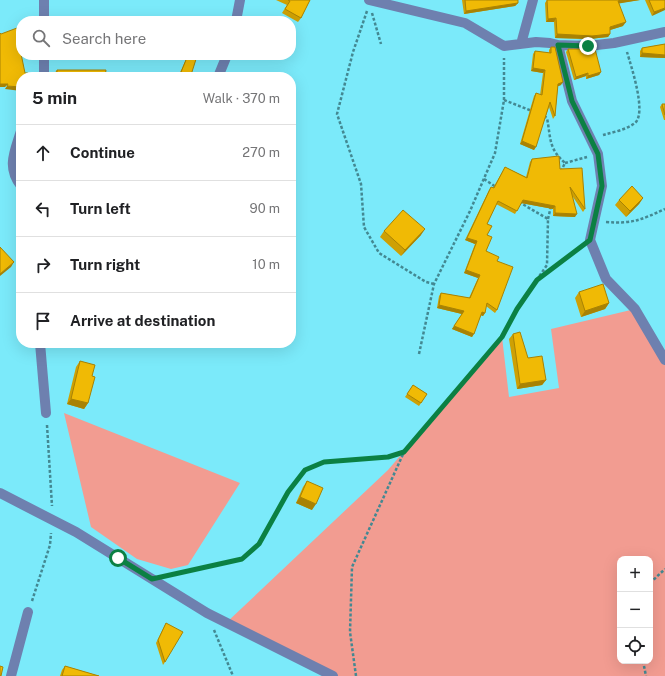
<!DOCTYPE html>
<html lang="en">
<head>
<meta charset="utf-8">
<style>
  :root { --surface:#fff; --page:#f2f2f2; --text:#202124; --muted:#757577; --line:#e0e0e0 }
  body { margin:0; font-family:"Public Sans",sans-serif; background:var(--page); color:var(--text) }
  .controls { position:absolute; right:12px; bottom:12px; display:grid; overflow:hidden; border-radius:8px; box-shadow:0 4px 16px #0002 }
  .controls button { width:36px; height:36px; display:grid; place-items:center; padding:0; border:0; border-bottom:1px solid var(--line); background:var(--surface); color:var(--text); font:20px sans-serif }
  .stop { position:absolute; width:12px; height:12px; margin:-9px; border:3px solid #0b8043; border-radius:50%; background:#fff }
  .stop.end { background:#0b8043; border-color:#fff; box-shadow:0 1px 4px #0008 }
  .list { margin:0; padding:0; list-style:none }
  h2 { display:flex; justify-content:space-between; align-items:center; height:52px; margin:0; padding:0 16px; font-size:17px }
  h2 small { font-size:13px; font-weight:400; color:var(--muted) }
  .list li { display:grid; grid-template-columns:26px 1fr auto; gap:12px; align-items:center; box-sizing:border-box; height:56px; padding:0 16px; border-top:1px solid var(--line) }
  .list b { display:block; font-size:15px; white-space:nowrap }
  .list em { font-size:13px; font-style:normal; color:var(--muted) }
  .icon { flex:none; width:22px; height:22px; fill:none; stroke:currentColor; stroke-width:2; stroke-linecap:round; stroke-linejoin:round }
  .map { position:relative; flex:none; width:665px; height:676px; overflow:hidden }
  .search { position:absolute; background:var(--surface); box-shadow:0 4px 16px #0002; left:16px; top:16px; width:280px; height:44px; display:flex; align-items:center; gap:10px; box-sizing:border-box; padding:0 14px; border-radius:16px; color:var(--muted); font-size:15px }
  .panel { position:absolute; background:var(--surface); box-shadow:0 4px 16px #0002; left:16px; top:72px; width:280px; height:276px; border-radius:16px }
  .map>svg:first-child { display:block }
</style>
</head>
<body>
<div class="map">
<svg width="665" height="676" viewBox="0 0 665 676">
  <rect width="100%" height="100%" fill="#7beafa"/>
  <path fill="#f29c91" fill-rule="evenodd" d="M635 309 665 360V676H332L226 623 388 470 502 337 509 397 559 388 551 329ZM620 559H650V661H620Z
    M64 413 240 483 188 565 171 569 137 559 91 527Z"/>
  <g fill="none" stroke-linecap="round" stroke-linejoin="round">
    <path stroke="#438892" stroke-width="2.5" stroke-dasharray="3 2" stroke-linecap="butt" d="M367 11 353 52 337 114 361 184 364 227 379 253 426 282 434 284
      M372 13 381 44
      M504 100 532 111
      M544 116 547 118C551 138 548 148 565 163L561 171
      M603 135C613 132 626 130 635 123 647 113 631 66 627 52
      M565 163 587 157
      M484 179 496 187
      M519 202 548 219 547 265 538 278
      M548 219 551 206
      M606 222C632 224 641 220 665 209
      M419 354 434 284 470 211 495 153 504 100V58
      M47 425 52 506
      M169 575 242 559 259 544 288 492 305 470 324 462 388 457 404 452 502 337 517 309 537 280 580 248
      M650 583 665 569
      M32 601 50 545 51 533
      M214 630 233 676
      M643 661 646 676
      M356 676 350 632 352 567 404 452"/>
    <path stroke="#6e80af" stroke-width="10" d="M44 0V21
      M369 0 465 23 504 46 536 42 550 43 558 45 588 46 614 43 665 32
      M236 21 240 0
      M521 44 533 0
      M558 45 572 101 598 154 602 186 590 240 606 279 635 309 665 360
      M44 55V77
      M218 77 227 55
      M21 131C15 151 6 167 21 186
      M40 343 46 413
      M0 493 76 532 207 613 333 676
      M11 676 28 612"/>
  </g>
  <path fill="#cea004" d="M276 0H310L301 18 298 22 282 13 287 5Z
    M462 0H518V3L515 6 464 14Z
    M547 0H640L619 3 623 26 610 30V34L608 37 589 39 555 38 554 22H546L545 3Z
    M645 0H665L652 16Z
    M665 44V58L640 57V51L642 48Z
    M551 47 561 85 558 86 555 116 553 119 549 107 534 150 520 144 534 96 536 93 540 95 543 73 531 71 533 54 535 51 549 53V50Z
    M568 49 601 72 599 75 586 79V76L574 80 566 52Z
    M188 55H194L191 75 196 77H178Z
    M57 70 105 77H108H53V75Z
    M662 104H665V120H664L660 107Z
    M532 159 560 169 585 209 583 212 573 197 575 217 553 216V209L521 203 515 214 496 204 487 224V235L486 251 497 261V310L495 313 486 306 485 313 483 316 481 315 472 337 452 329 462 314 437 308 439 296 441 293 469 298 478 278 464 273 475 244 465 240 489 190 491 187 493 188 505 167 526 177 530 162Z
    M643 198 639 204 626 217 615 205 619 200Z
    M384 231 421 235 401 256 380 237Z
    M579 292 609 303 605 309 581 317 575 298Z
    M513 334 528 358 546 380 542 385 517 389 509 339Z
    M80 361 92 376 88 403 84 409 67 404 76 367Z
    M413 385 427 394 419 406 405 397Z
    M307 481 312 510 296 503 303 487Z
    M166 623 165 662 163 665 156 643Z
    M65 666 99 676H60L62 670Z"/>
  <path fill="#a88204" d="M622 0H640L616 4 618 1Z
    M518 3 515 6 464 14 466 11Z
    M665 8V10L652 16 654 12Z
    M556 18 554 22H546L548 19Z
    M626 22 623 26 607 31 610 27Z
    M557 34H610L608 37 589 39 555 38Z
    M642 53 665 55V58L640 57Z
    M533 68 545 70 543 73 531 71Z
    M601 72 599 75 586 79 588 76Z
    M588 73 586 76 574 80 576 77Z
    M563 82 561 85 556 87 558 84Z
    M0 84H8L5 87H0Z
    M7 86 21 87V91L5 89Z
    M522 141 536 147 534 150 520 144Z
    M643 198 639 204 626 217 630 211Z
    M523 200 555 206 553 209 521 203Z
    M555 213 577 214 575 217 553 216Z
    M425 229 421 235 401 256 405 250Z
    M467 238 477 241 475 244 465 240Z
    M14 262 11 267 0 276V274Z
    M466 270 480 275 478 278 464 273Z
    M609 303 605 309 581 317 585 311Z
    M439 305 464 311 462 314 437 308Z
    M482 312 485 313 483 316 480 315Z
    M454 326 474 334 472 337 452 329Z
    M546 380 542 385 517 389 520 384Z
    M71 399 88 403 84 409 67 404Z
    M300 497 316 504 312 510 296 503Z"/>
  <path fill="#f0ba05" stroke="#a88204" d="M288 0H310L301 18 285 9 290 1Z
    M465 0H518V3L466 11Z
    M547 0H622L618 1 626 22 610 27V34L592 36 557 34 556 18 548 19Z
    M649 0H665V8L654 12Z
    M17 28 18 32 21 31V44H19L25 73H28V77H21V87L7 86 8 84H0V33L1 34Z
    M665 44V55L642 53V48Z
    M551 47H555L563 82 558 84 555 116 550 102 536 147 522 141 536 93 542 95 545 70 533 68 535 51 551 53Z
    M568 49H595L601 72 588 76V73L576 77Z
    M188 55H194L197 56 191 75 196 77H179Z
    M57 70H106L105 77H108H57Z
    M662 104H665V115Z
    M559 156 560 169 582 168 585 209 570 187 577 214 555 213V206L523 200 517 211 498 201 487 224 492 226 487 235 492 237 486 251 499 257 497 261 513 267 497 310 487 303 485 313 482 312 474 334 454 326 464 311 439 305 441 293 470 298 480 275 466 270 477 241 467 238 491 187 494 188 505 167 527 178 532 159Z
    M632 186 643 198 630 211 619 200Z
    M403 210 425 229 405 250 384 231Z
    M0 247 14 262 0 274Z
    M603 284 609 303 585 311 579 292Z
    M520 332 528 358 542 356 546 380 520 384 513 334Z
    M80 361 95 365 92 376 95 377 88 403 71 399Z
    M413 385 427 394 421 403 407 394Z
    M307 481 323 488 316 504 300 497Z
    M166 623 183 632 165 662 158 640Z
    M0 666 3 667 1 676H0Z
    M65 666 99 676H62Z"/>
  <g fill="none" stroke-linecap="round" stroke-linejoin="round">
    <path stroke="#0b8043" stroke-width="5" d="M118 558 152 579 242 559 259 544 288 492 305 470 324 462 388 457 404 452 502 337 517 309 537 280 590 240 602 186 598 154 572 101 558 45 588 46"/>
  </g>
</svg>
<div class="controls">
<button>+</button>
<button>−</button>
<button><svg class="icon" aria-label="locate" viewBox="0 0 24 24"><circle cx="12" cy="12" r="6"/><path d="M12 2v4M12 18v4M2 12h4M18 12h4"/></svg></button>
</div>
<div class="stop" style="left:118px;top:558px"></div>
<div class="stop end" style="left:588px;top:46px"></div>
<div class="search"><svg class="icon" aria-label="search" viewBox="0 0 24 24"><circle cx="10" cy="10" r="6"/><path d="M15 15l6 6"/></svg>Search here</div>
<section class="panel">
<h2>5 min<small>Walk · 370 m</small></h2>
<ul class="list">
<li><svg class="icon" aria-label="ahead" viewBox="0 0 24 24"><path d="M12 20V5M6 11l6-6 6 6"/></svg><div><b>Continue</b></div><em>270 m</em></li>
<li><svg class="icon" aria-label="left" viewBox="0 0 24 24"><path d="M17 20v-9H6M10 6l-5 5 5 5"/></svg><div><b>Turn left</b></div><em>90 m</em></li>
<li><svg class="icon" aria-label="right" viewBox="0 0 24 24"><path d="M7 20v-9h11M14 6l5 5-5 5"/></svg><div><b>Turn right</b></div><em>10 m</em></li>
<li><svg class="icon" aria-label="arrive" viewBox="0 0 24 24"><path d="M6 21V4h12l-3 4 3 4H6"/></svg><div><b>Arrive at destination</b></div></li>
</ul>
</section>
</div>
</body>
</html>
